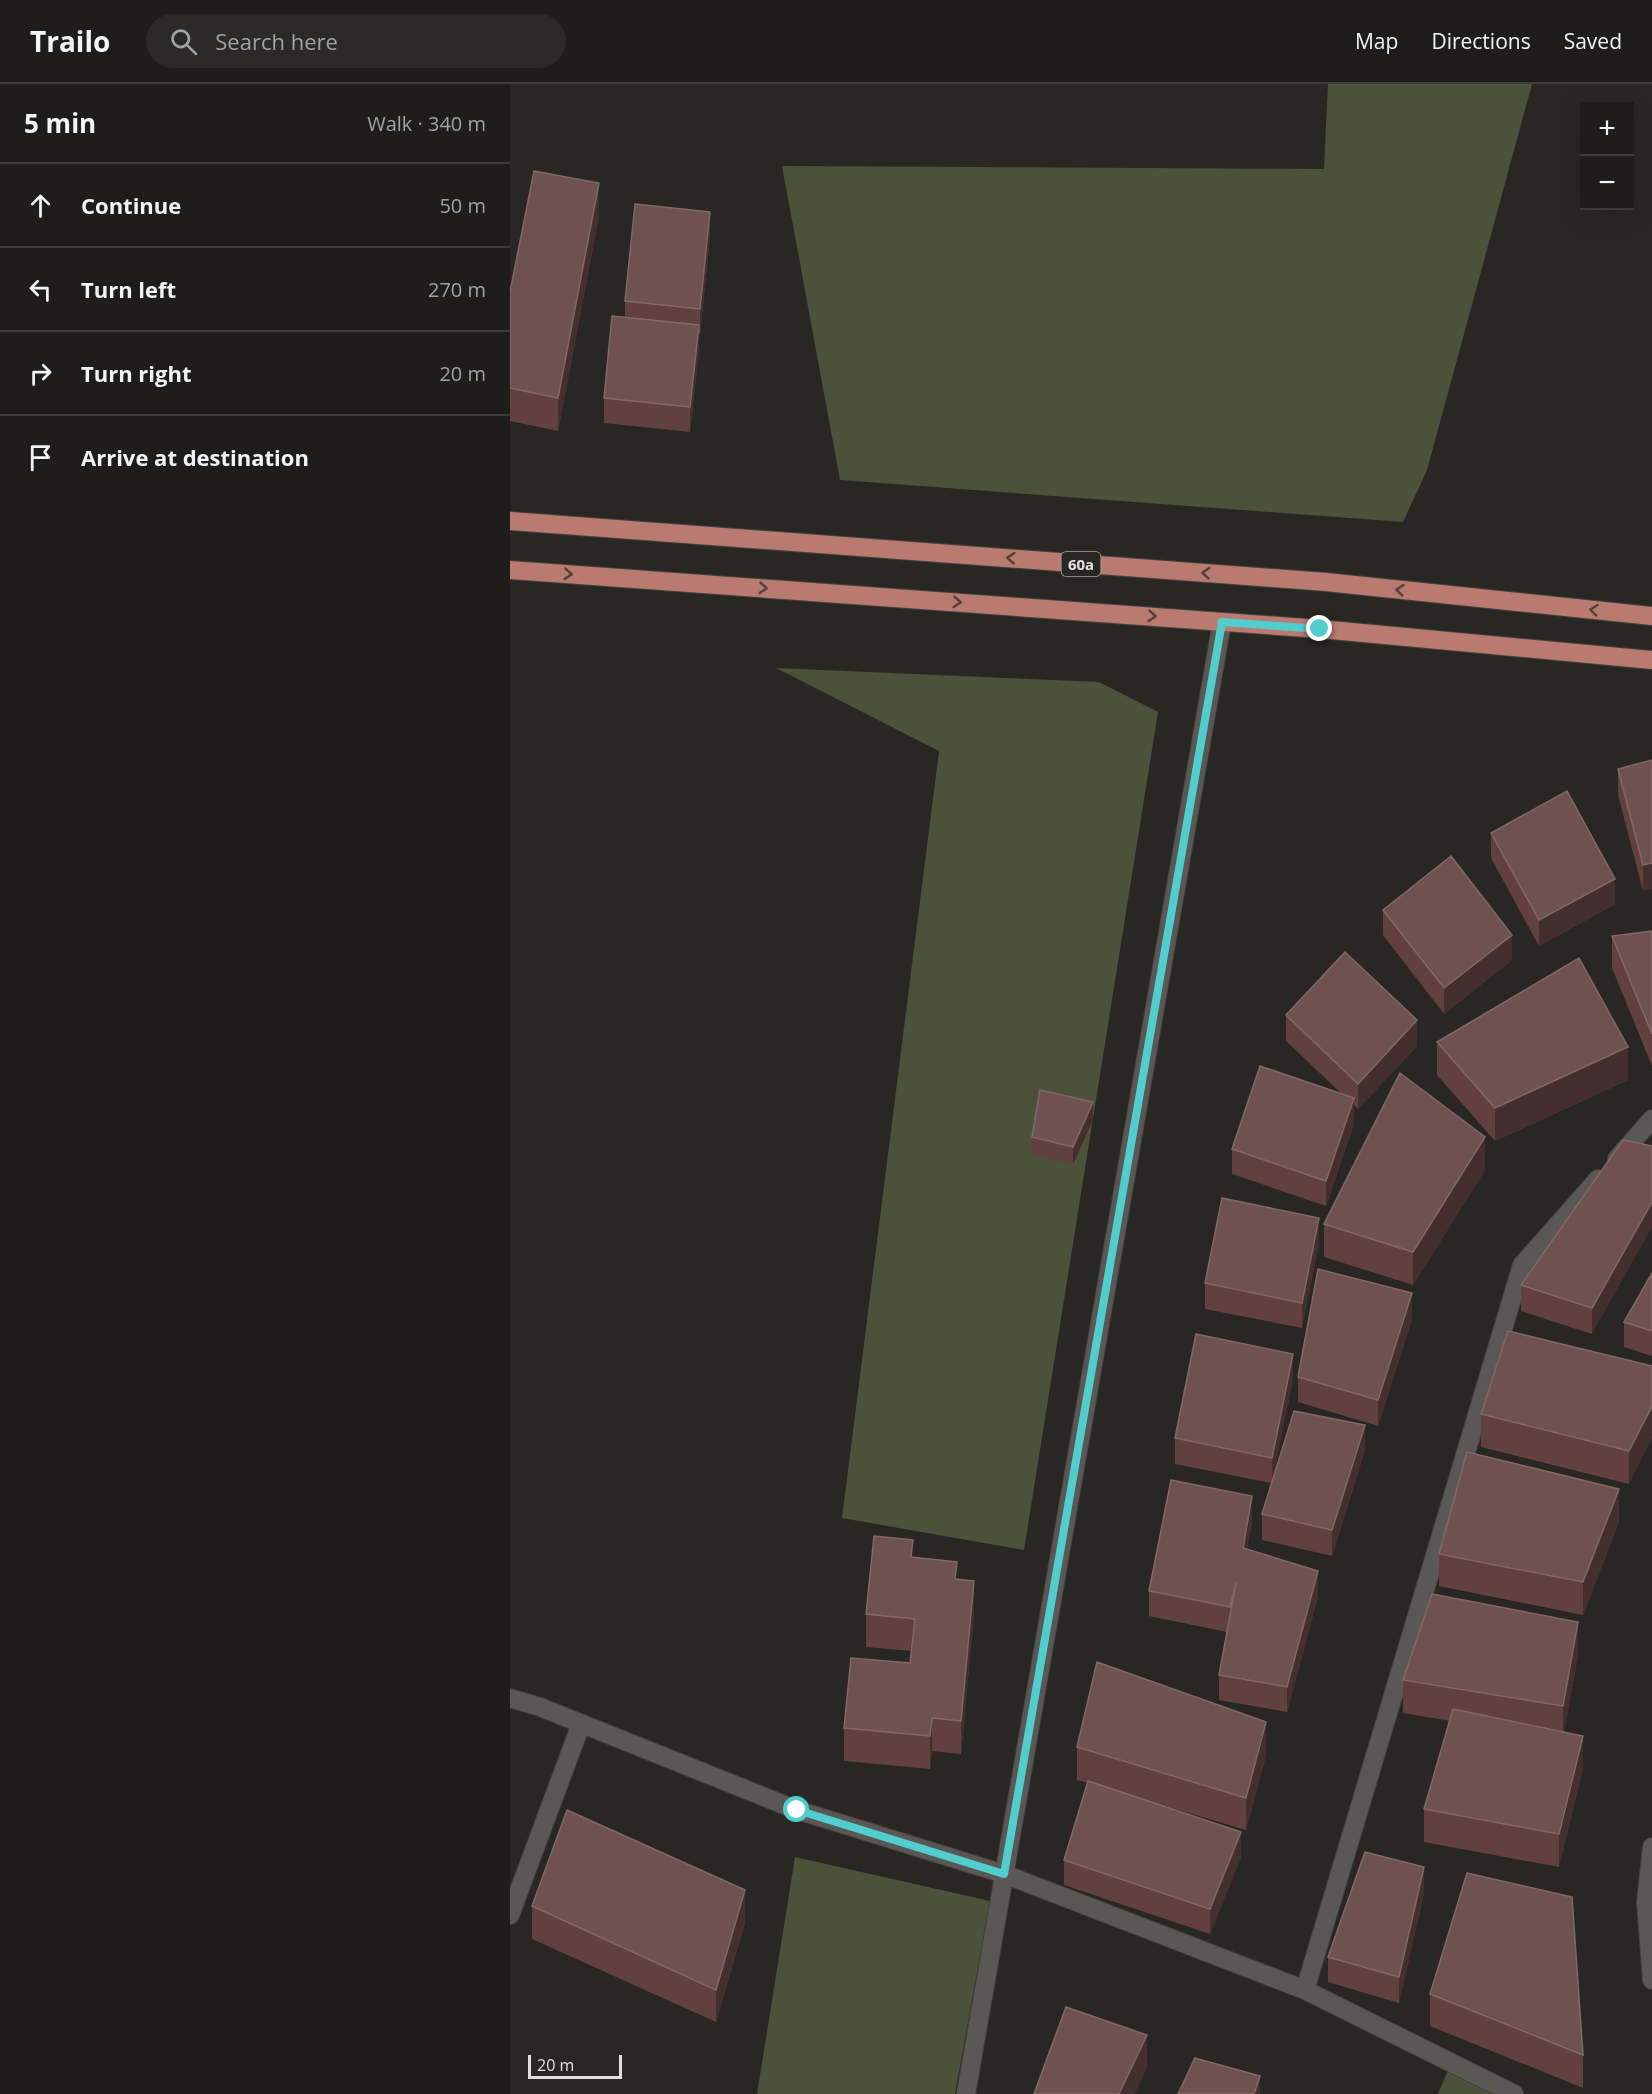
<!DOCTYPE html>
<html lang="en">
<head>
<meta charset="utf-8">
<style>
  :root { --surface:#1f1d1b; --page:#2c2a28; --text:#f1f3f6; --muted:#a1a2a3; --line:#3c3b3a }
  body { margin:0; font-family:"Open Sans",sans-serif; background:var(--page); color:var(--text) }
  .controls { position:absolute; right:18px; top:18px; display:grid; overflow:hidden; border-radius:0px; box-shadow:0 6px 24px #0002 }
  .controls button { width:54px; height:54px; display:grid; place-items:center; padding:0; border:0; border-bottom:2px solid var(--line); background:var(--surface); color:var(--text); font:30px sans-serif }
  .scale { position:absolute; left:18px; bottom:15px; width:94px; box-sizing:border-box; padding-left:6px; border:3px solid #e1e0de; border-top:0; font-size:16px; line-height:21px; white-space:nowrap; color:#e1e0de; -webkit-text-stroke:4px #292724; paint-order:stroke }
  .stop { position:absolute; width:18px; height:18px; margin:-14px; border:4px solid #52cdce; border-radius:50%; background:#fff }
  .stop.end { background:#52cdce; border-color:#fff; box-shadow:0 2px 6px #0008 }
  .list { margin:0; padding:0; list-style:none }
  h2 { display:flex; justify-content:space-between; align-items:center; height:78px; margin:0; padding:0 24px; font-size:26px }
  h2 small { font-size:20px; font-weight:400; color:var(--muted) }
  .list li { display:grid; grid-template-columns:39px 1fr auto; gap:18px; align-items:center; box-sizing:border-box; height:84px; padding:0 24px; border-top:2px solid var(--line) }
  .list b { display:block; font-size:22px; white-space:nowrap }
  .list em { font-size:20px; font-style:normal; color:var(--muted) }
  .icon { flex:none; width:33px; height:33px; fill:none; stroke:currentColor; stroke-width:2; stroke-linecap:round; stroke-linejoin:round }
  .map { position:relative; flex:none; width:1142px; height:2010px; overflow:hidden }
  header { display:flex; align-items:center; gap:36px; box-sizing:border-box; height:84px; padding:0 30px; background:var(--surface); border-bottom:2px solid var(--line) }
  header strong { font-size:28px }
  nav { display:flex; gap:33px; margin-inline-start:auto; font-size:21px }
  .search { width:420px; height:54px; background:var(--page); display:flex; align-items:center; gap:15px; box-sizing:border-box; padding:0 21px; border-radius:33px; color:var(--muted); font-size:22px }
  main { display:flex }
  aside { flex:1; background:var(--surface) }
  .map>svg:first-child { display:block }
</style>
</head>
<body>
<header>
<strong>Trailo</strong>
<div class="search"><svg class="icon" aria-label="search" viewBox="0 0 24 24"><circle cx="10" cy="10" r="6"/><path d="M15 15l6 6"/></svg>Search here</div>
<nav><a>Map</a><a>Directions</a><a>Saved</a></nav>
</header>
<main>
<aside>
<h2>5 min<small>Walk · 340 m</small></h2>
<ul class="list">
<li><svg class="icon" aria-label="ahead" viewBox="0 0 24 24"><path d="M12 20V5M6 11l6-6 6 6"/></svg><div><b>Continue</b></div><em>50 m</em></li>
<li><svg class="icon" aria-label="left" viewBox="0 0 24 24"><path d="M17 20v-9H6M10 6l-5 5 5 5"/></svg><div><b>Turn left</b></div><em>270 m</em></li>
<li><svg class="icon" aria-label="right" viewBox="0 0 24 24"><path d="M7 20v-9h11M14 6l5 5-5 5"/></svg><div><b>Turn right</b></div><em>20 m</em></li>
<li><svg class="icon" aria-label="arrive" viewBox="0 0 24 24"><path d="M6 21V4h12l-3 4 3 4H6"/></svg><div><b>Arrive at destination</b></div></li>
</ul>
</aside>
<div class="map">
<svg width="1142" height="2010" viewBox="0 0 1142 2010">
  <rect width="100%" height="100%" fill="#292724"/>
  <path fill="#4c5139" d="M818 0H1022L917 386 893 438 330 396 272 82 814 85Z
    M266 584 589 598 648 628 514 1466 332 1434 429 667Z
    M285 1773 480 1817 445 2010H247Z
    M941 1979 1004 2010H928Z"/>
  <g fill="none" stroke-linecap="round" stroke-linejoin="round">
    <g stroke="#43423f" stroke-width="20">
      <path id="minor" d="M1107 1075 1142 1035
        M0 1614 30 1623 287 1726 494 1790 795 1906 1004 2010
        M1142 1763 1136 1818 1142 1896
        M0 1831 71 1640
        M795 1906 1012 1181 1088 1095
        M456 2010 712 538"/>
    </g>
    <g stroke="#43423f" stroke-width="20">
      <path id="major" d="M0 437 816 498 1142 532
        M0 486 810 545 1142 576"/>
    </g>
    <use href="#minor" stroke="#5a5855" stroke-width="18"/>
    <use href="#major" stroke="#b97a6f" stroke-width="18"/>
  </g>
  <path fill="#624040" d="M89 132 48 347 0 337V208Z
    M200 153 190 250H189V266L180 348 94 339V314L115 233V217Z
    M1142 676 1133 807 1108 711V685Z
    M981 749 1105 820 1029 862 981 774Z
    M873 826 1002 876 934 930 873 851Z
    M1142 847V982L1102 884V852Z
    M776 931 907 962 848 1025 844 1021V1040L816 1122 722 1090V1065L833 1011 776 957Z
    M927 958 1118 996 985 1057 927 991Z
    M583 1036 563 1080 522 1071V1053Z
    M1113 1056 1082 1250 1011 1227V1201Z
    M975 1086 903 1201 814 1173V1140Z
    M809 1159 792 1244 695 1225V1199Z
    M1142 1189V1272L1114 1263V1238Z
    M902 1235 868 1342 788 1318V1293Z
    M1142 1282 1119 1400 971 1363V1330Z
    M783 1296 762 1397 855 1366 822 1472 752 1456V1430L761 1399 665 1380V1354Z
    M742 1438 737 1465 808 1512 777 1628 709 1616V1591L717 1548 639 1532V1507Z
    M1109 1438 1073 1531 929 1502V1470Z
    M403 1473 447 1496 464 1530 451 1670 422 1667 420 1685 334 1677V1644L400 1579 402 1567 356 1563V1530Z
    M1068 1571 1054 1648 1073 1684 1049 1783 914 1758V1725L940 1637 893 1629V1596Z
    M567 1663 756 1671 736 1746 638 1717 731 1773 700 1850 554 1801V1776L578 1699 567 1696Z
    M914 1809 889 1919 818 1898V1873Z
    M22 1822 235 1839 206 1938 22 1855Z
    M920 1910 1073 1971V2004L920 1942Z"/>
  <path fill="#452f2e" d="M89 99V132L48 347V314Z
    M200 128V153L190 250V225Z
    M189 241V266L180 348V323Z
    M1142 779V805L1133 807V781Z
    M1105 795V820L1029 862V836Z
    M1002 851V876L934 930V904Z
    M907 936V962L848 1025V1000Z
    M1118 963V996L985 1057V1024Z
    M844 1014V1040L816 1122V1097Z
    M583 1018V1036L563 1080V1063Z
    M975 1053V1086L903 1201V1168Z
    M1142 1118V1143L1082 1250V1224Z
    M809 1134V1159L792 1244V1219Z
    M902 1209V1235L868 1342V1316Z
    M783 1270V1296L762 1399V1374Z
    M1142 1322V1354L1119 1400V1367Z
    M855 1341V1366L822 1472V1446Z
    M1109 1405V1438L1073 1531V1498Z
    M742 1412V1438L733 1490V1464Z
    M808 1487V1512L777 1628V1603Z
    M464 1497V1530L451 1670V1637Z
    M726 1499 720 1549V1523Z
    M1068 1538V1571L1053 1655V1622Z
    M422 1634V1667L420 1685V1652Z
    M756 1638V1671L736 1746V1714Z
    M1073 1652V1684L1049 1783V1750Z
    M731 1748V1773L700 1850V1825Z
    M914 1783V1809L889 1919V1893Z
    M235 1806V1839L206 1938V1906Z
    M637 1951V1984L625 2010H609Z
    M750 1992V2010H744Z"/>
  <path fill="#6f5151" stroke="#816867" stroke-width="1.5" d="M24 87 89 99 48 314 0 304V208Z
    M125 120 200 128 190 225 115 217Z
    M102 232 189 241 180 323 94 314Z
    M1142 676V779L1133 781 1108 685Z
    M1057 707 1105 795 1029 836 981 749Z
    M941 772 1002 851 934 904 873 826Z
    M1142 847V950L1102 852Z
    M835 868 907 936 848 1000 776 931Z
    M1069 874 1118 963 985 1024 927 958Z
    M750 982 844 1014 816 1097 722 1065Z
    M890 989 975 1053 903 1168 814 1140Z
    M530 1006 583 1018 563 1063 522 1053Z
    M1113 1056 1142 1062V1118L1082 1224 1011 1201Z
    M712 1114 809 1134 792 1219 695 1199Z
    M808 1185 902 1209 868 1316 788 1293Z
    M1142 1189V1247L1114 1238Z
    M998 1247 1142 1282V1322L1119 1367 971 1330Z
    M686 1250 783 1270 762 1374 665 1354Z
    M784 1327 855 1341 822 1446 752 1430Z
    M957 1368 1109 1405 1073 1498 929 1470Z
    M661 1396 742 1412 733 1464 808 1487 777 1603 709 1591 726 1499 720 1523 639 1507Z
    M364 1452 403 1456 401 1473 447 1478 445 1495 464 1497 451 1637 422 1634 420 1652 334 1644 341 1574 400 1579 405 1535 356 1530Z
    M922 1510 1068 1538 1053 1622 893 1596Z
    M587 1578 756 1638 736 1714 567 1663Z
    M943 1625 1073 1652 1049 1750 914 1725Z
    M578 1697 731 1748 700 1825 554 1776Z
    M57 1726 235 1806 206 1906 22 1822Z
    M855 1768 914 1783 889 1893 818 1873Z
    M957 1789 1062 1813 1073 1971 920 1910Z
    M556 1923 637 1951 609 2010H524Z
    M685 1974 750 1992 744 2010H668Z"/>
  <defs><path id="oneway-chevron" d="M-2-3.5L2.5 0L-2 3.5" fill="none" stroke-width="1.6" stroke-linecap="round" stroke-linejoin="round" transform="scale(1.5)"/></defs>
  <g stroke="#54403a">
    <use href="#oneway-chevron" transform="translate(501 474) rotate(-176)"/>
    <use href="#oneway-chevron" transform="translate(696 489) rotate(-176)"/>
    <use href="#oneway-chevron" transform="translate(58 490) rotate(4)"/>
    <use href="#oneway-chevron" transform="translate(253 504) rotate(4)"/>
    <use href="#oneway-chevron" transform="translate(890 506) rotate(-174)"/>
    <use href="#oneway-chevron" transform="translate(447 518) rotate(4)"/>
    <use href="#oneway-chevron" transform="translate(1084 526) rotate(-174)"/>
    <use href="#oneway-chevron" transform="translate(642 532) rotate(4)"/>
  </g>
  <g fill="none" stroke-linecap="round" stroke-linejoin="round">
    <path stroke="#52cdce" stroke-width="8" d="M287 1726 494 1790 712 538 810 545"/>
  </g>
  <g text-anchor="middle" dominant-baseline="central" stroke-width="4.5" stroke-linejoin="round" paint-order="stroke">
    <rect fill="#292724" stroke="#aaa8a6" stroke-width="1.5" x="551.5" y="468" width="39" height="24" rx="4.5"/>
    <g font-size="15" font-weight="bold" fill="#e1e0de">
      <text x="571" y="480">60a</text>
    </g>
  </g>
</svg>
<div class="controls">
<button>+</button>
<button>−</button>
</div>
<div class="scale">20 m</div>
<div class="stop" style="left:287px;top:1726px"></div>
<div class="stop end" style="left:810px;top:545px"></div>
</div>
</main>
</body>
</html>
